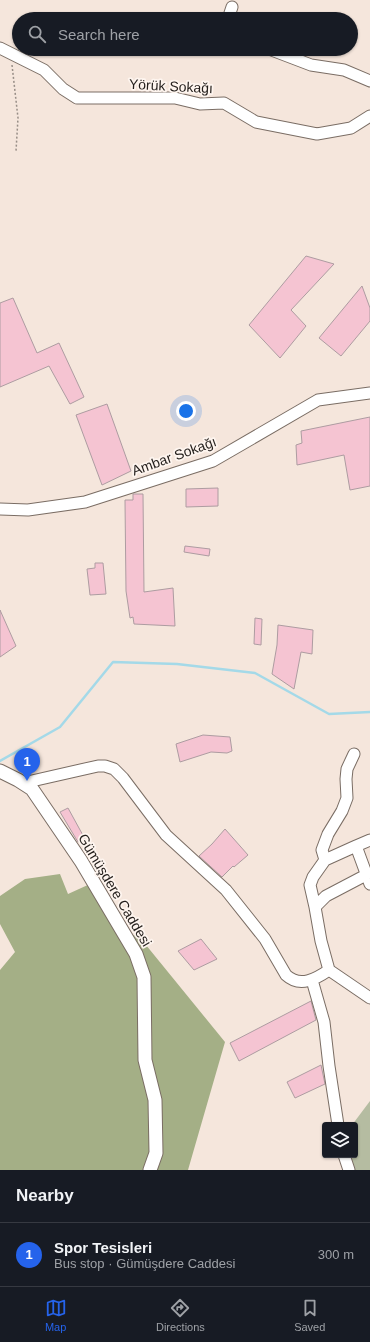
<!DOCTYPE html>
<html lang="en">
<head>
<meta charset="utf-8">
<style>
  :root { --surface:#171b24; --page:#242831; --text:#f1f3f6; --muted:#9ea1a6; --line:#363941; --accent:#2563eb }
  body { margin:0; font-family:Arial,sans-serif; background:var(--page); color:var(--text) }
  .controls { position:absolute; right:12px; bottom:12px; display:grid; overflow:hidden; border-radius:4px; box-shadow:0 1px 3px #0004 }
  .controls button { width:36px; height:36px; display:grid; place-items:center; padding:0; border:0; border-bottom:1px solid var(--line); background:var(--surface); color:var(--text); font:20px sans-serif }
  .you { position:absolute; left:186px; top:411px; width:14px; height:14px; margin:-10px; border:3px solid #fff; border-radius:50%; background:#1a73e8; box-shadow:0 0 0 6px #1a73e833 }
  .badge { display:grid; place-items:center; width:26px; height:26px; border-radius:50%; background:var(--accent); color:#fff; font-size:13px; font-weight:700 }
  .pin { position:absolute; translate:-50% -33px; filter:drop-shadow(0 1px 2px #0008) }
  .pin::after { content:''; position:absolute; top:21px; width:14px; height:12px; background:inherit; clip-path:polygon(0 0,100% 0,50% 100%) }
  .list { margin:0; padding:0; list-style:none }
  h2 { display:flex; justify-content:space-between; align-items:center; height:52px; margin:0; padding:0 16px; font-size:17px }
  h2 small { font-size:13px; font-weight:400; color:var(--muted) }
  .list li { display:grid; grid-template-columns:26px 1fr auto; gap:12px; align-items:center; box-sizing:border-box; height:64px; padding:0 16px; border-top:1px solid var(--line) }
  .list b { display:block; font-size:15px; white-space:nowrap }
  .list p { margin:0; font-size:13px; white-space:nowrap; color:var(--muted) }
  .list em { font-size:13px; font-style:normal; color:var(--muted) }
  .icon { flex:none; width:22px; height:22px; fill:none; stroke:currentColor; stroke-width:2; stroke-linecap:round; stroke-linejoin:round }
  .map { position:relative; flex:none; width:370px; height:1170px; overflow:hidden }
  .search { position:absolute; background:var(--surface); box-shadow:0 1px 3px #0004; left:12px; right:12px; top:12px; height:44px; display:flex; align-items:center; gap:10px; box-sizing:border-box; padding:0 14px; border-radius:22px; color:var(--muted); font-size:15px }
  .sheet { height:116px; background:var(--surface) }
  nav { display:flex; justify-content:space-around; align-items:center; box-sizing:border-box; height:56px; border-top:1px solid var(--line); background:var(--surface); font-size:11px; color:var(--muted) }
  nav a { display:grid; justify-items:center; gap:2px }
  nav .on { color:var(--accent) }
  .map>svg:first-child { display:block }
</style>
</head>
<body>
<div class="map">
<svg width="370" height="1170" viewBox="0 0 370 1170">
  <rect width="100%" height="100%" fill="#f5e6dc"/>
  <path fill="#b5bca1" d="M370 1101V1170H346V1155H355V1125H352Z"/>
  <path fill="#a4af86" d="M60 874 68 894 90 884 120 939 137 934 225 1042 188 1170H0V970L15 952 0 924V896L25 879Z"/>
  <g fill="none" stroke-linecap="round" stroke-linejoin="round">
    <path stroke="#a4d9e8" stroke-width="2.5" d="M0 761 60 727 113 662 177 664 255 673 329 714 370 712"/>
  </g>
  <path fill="#f5c4d2" stroke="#ad9ca1" d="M306 256 334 264 291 310 306 326 280 358 249 325Z
    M362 286 370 308V321L341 356 319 338Z
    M13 298 37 353 59 343 84 397 70 404 49 366 0 387V303Z
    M107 404 131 471 102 485 76 415Z
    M370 417V486L350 490 344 455 297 465 296 445 302 443 301 431Z
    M218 488V506L186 507V489Z
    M133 494H143L144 592 173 588 175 626 134 624 133 617 130 618 126 591 125 500H133Z
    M185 546 210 549 209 556 184 552Z
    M95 563H103L106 594 90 595 87 569 95 568Z
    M0 610 16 646 0 657Z
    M255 618 262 619 261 645 254 644Z
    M278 625 313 630 312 654 301 652 294 689 272 674 277 645Z
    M203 735 230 737 232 751 227 753 211 752 180 762 176 744Z
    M68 808 85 839 78 842 60 812Z
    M225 829 248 855 234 867 233 866 222 877 199 856 212 844Z
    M201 939 217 959 194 970 178 951Z
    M311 1001 316 1020 239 1061 230 1043Z
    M321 1065 325 1084 295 1098 287 1082Z"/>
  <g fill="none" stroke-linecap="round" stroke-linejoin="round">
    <g stroke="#7a6d64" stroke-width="13">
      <path id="minor" d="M228 19 232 7
        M0 48 44 70 63 89 77 98H175L200 104 224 103 256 122 317 134 351 128 370 116
        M269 49 311 65 344 70 370 81
        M0 509 28 510 85 502 213 461 318 400 370 393
        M23 783 98 766H105L114 769 123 778 166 835 226 890 265 939 286 975C300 988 316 979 329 970L321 941 315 907 326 896 366 875
        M370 840 356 846 370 884
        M325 860 322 850 328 834 342 811 347 798 346 779 347 769 354 754
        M315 907 310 885 313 877 325 860 356 846
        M329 970 370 998
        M312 980 324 1022 329 1066 338 1125
        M344 1155 349 1170"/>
    </g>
    <g stroke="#7a6d64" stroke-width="15">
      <path id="tertiary" d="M0 771 18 780 32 789 81 861 136 954 144 977 145 1060 155 1100 156 1153 150 1170"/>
    </g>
    <path stroke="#988e87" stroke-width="1.5" stroke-dasharray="2 2" stroke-linecap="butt" d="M12 65 18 118 16 151"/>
    <use href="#minor" stroke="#fff" stroke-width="11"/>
    <use href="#tertiary" stroke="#fff" stroke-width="13"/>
  </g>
  <g text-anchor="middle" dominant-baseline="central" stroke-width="3.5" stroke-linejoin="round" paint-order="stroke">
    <g font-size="14" fill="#231e1b" stroke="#fef5ef">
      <text transform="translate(171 86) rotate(3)">Yörük Sokağı</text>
      <text transform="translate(174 456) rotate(-20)">Ambar Sokağı</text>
      <text transform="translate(115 890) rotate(59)">Gümüşdere Caddesi</text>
    </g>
  </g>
</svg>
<div class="controls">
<button><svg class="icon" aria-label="layers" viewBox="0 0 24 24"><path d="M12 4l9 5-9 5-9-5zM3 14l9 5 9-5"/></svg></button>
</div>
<div class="you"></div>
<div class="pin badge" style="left:27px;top:781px">1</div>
<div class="search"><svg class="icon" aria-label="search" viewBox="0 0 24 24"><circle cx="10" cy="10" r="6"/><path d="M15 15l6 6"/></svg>Search here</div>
</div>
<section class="sheet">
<h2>Nearby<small></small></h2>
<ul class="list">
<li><span class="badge">1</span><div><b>Spor Tesisleri</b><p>Bus stop · Gümüşdere Caddesi</p></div><em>300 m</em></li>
</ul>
</section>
<nav>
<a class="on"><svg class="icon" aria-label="map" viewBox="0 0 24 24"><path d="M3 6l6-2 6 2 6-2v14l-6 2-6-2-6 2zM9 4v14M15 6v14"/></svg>Map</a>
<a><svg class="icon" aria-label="directions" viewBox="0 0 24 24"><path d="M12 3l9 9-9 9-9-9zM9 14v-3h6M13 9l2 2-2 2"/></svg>Directions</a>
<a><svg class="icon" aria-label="saved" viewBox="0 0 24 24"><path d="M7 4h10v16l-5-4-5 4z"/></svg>Saved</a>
</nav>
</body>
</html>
